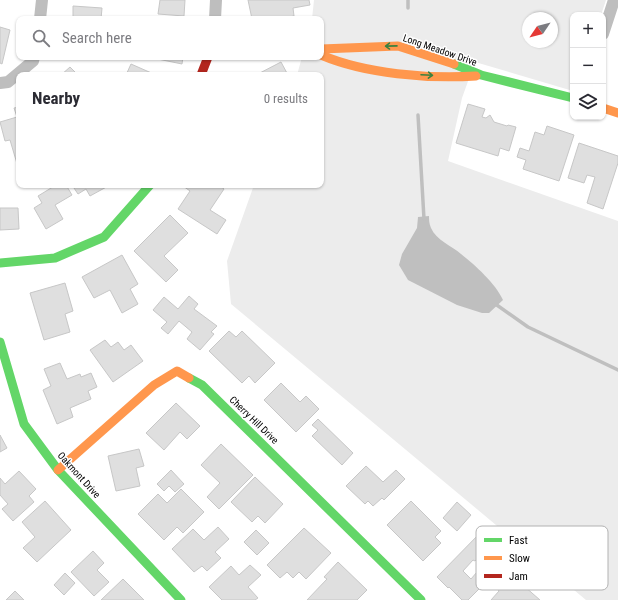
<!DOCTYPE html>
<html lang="en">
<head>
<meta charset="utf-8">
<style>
  :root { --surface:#fff; --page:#f7f7f7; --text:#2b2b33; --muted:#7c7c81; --line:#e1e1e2 }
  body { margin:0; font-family:"Roboto Condensed",sans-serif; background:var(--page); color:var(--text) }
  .controls { position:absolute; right:12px; top:12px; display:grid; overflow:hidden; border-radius:8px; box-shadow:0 1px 3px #0004 }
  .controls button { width:36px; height:36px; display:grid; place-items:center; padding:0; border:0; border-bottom:1px solid var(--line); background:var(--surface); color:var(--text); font:20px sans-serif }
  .compass { position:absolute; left:522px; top:12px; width:36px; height:36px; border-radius:50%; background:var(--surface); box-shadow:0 1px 3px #0004; rotate:235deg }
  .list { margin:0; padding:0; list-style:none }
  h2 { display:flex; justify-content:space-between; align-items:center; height:52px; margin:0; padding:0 16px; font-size:17px }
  h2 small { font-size:13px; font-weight:400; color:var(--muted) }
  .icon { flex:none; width:22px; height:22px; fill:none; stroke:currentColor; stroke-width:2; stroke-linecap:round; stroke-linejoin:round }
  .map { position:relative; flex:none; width:618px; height:600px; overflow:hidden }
  .search { position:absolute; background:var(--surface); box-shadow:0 1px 3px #0004; left:16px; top:16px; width:308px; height:44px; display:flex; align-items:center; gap:10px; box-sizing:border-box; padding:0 14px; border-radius:8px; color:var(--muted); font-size:15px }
  .panel { position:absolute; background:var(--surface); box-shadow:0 1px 3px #0004; left:16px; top:72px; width:308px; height:116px; border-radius:8px }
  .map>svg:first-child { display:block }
</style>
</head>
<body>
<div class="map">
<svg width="618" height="600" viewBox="0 0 618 600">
  <rect width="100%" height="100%" fill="#fff"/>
  <path fill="#ececec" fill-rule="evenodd" d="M314 0H606L601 15H573V91L475 62 462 98 448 161 618 221V600H586L231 304 227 261 254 185H321V75H297L302 57H321V19H312ZM528 18H552V42H528Z"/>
  <path fill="#bfbfbf" d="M429 216C429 219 429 224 431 228 436 240 452 246 461 254 475 265 496 284 503 300L489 313H482L457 305 408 280 399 265 402 254 417 228 418 217Z"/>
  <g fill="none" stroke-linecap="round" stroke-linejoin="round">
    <path stroke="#bfbfbf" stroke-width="3.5" d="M408 8V0
      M418 115 424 219
      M494 303 528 327 618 370"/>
  </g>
  <path fill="#dfdfdf" stroke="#c7c7c7" d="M160 0H185L184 16 158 14Z
    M248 0H309L310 5 293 8 294 16 279 19H252Z
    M73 6 102 8 101 19H73Z
    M0 27 10 30 2 64 0 63Z
    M148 57H183L182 64Z
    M281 62 288 75H256Z
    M131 64 156 75H126Z
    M70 67 78 75H61Z
    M468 104 485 109 482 117 486 118 490 115 494 122 507 126 508 125 516 127 509 151 500 148 498 156 456 143Z
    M19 107V166L18 167 10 140 5 141 0 122 17 117 14 108Z
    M547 126 574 135 559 181 523 169 526 160 517 157 520 148 529 151 535 132 544 135Z
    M579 143 618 156V163L603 209 587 203 595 177 587 175 584 183 568 178Z
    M56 185H66L72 195 55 205 63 219 46 229 34 208 42 203 38 196Z
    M72 185H110L90 196 86 189 78 194Z
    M183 185H219L224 189 210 210 226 220 217 234 178 209 190 191 183 186Z
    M0 208H18L19 229 0 230Z
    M170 215 188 233 164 256 178 270 166 282 134 251Z
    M122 255 138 284 130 289 138 304 122 313 110 290 94 298 82 277Z
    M65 283 73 311 65 314 70 332 44 340 30 293Z
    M189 296 198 304 194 309 217 326 211 332 214 334 200 350 187 339 192 332 179 321 168 334 161 328 167 322 153 310 164 297 178 309Z
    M229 331 236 337 242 331 275 363 255 383 249 376 242 383 209 351Z
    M105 340 111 347 118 342 124 350 131 345 143 361 113 382 90 350Z
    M60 363 67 379 80 374 81 377 91 373 97 387 88 391 91 399 70 408 73 417 57 424 43 390 51 386 44 369Z
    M281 383 300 402 306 396 319 409 296 432 264 400Z
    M176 403 200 426 187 439 180 432 164 450 146 433Z
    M318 419 353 453 342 465 312 436 318 430 312 425Z
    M0 435 7 448 0 452Z
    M221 444 253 475 219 509 207 497 220 483 201 465Z
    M139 449 144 466 136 468 140 486 116 491 108 456Z
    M366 466 383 482 396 470 405 479 384 500 382 498 373 506 368 501 365 504 346 486Z
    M171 470 184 484 175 492 169 486 164 491 157 484Z
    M19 471 36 489 29 496 34 502 13 521 2 509 8 504 0 495V478L5 484Z
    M255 477 283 504 265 523 258 516 252 522 231 502Z
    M181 489 204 512 183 533 177 527 164 540 138 514 158 494 167 503Z
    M45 501 71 530 37 562 23 548 35 537 22 522Z
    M411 501 441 531 435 537 441 543 423 561 387 525Z
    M457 502 471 515 457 531 443 518Z
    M218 527 229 539 215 552 221 558 207 571 202 566 194 572 172 549 193 529 204 540Z
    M304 528 331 553 306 579 299 572 293 578 287 572 280 578 267 565Z
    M256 530 269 543 257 555 244 542Z
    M482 531 493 542 475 561 473 560 463 571 471 579 477 572 486 582 468 600H462L449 587 448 588 437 577Z
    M93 551 104 563 97 570 109 582 94 596 71 572Z
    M338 562 367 590 357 600H307L327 579 324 577Z
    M250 565 261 575 248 587 258 598 255 600H222L209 587 231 566 239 575Z
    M65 573 75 583 64 595 54 585Z
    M123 579 144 600H101Z
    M516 579 540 600H491L499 591 497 588 503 581 509 586Z
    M15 591 24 600H6Z"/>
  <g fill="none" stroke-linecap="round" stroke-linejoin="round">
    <path stroke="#bebebe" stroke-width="12" d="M40 19 42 0
      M215 19 216 0
      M603 34 614 0
      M0 83 8 82 33 61 34 57"/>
    <path stroke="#63d668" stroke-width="9" d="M454 64 481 75 573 98
      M0 263 55 258 104 237 150 185
      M0 342 24 424 58 470 181 600
      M189 378 202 385 421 600"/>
    <path stroke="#ff974d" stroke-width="9" d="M321 49 398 46 454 64
      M321 55C366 74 428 79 476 76
      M603 108 618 113
      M58 470 154 385 177 371 189 378"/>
    <path stroke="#b3261e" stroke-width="9" d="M201 75 208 57"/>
  </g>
  <defs><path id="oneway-shaft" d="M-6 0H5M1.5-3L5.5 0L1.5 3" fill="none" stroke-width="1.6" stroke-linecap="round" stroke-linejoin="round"/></defs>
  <g stroke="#3b803e">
    <use href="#oneway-shaft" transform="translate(391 46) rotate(179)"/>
    <use href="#oneway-shaft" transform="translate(427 75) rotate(3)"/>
  </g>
  <g text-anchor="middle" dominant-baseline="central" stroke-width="3" stroke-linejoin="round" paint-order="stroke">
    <g font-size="10" fill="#000" stroke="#fff">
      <text transform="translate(440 50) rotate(19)">Long Meadow Drive</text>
      <text transform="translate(254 420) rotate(44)">Cherry Hill Drive</text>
      <text transform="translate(79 475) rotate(48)">Oakmont Drive</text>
    </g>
  </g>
  <rect x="476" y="526" width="132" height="64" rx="6" fill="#fff" stroke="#b2b2b2" stroke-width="1"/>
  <rect x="484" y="538" width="18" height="4" fill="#63d668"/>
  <rect x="484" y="556" width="18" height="4" fill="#ff974d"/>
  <rect x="484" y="574" width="18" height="4" fill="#b3261e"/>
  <g font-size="11" fill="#000">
    <text x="509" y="544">Fast</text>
    <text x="509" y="562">Slow</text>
    <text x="509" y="580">Jam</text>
  </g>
</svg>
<div class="controls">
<button>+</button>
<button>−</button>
<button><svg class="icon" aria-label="layers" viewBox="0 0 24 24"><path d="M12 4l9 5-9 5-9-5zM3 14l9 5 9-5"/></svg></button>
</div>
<svg class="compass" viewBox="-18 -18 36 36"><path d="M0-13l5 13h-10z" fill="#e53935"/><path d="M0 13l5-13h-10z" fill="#7c7c81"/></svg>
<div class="search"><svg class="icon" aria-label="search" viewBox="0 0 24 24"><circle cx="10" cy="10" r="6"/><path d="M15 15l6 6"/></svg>Search here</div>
<section class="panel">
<h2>Nearby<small>0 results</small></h2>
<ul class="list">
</ul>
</section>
</div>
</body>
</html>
